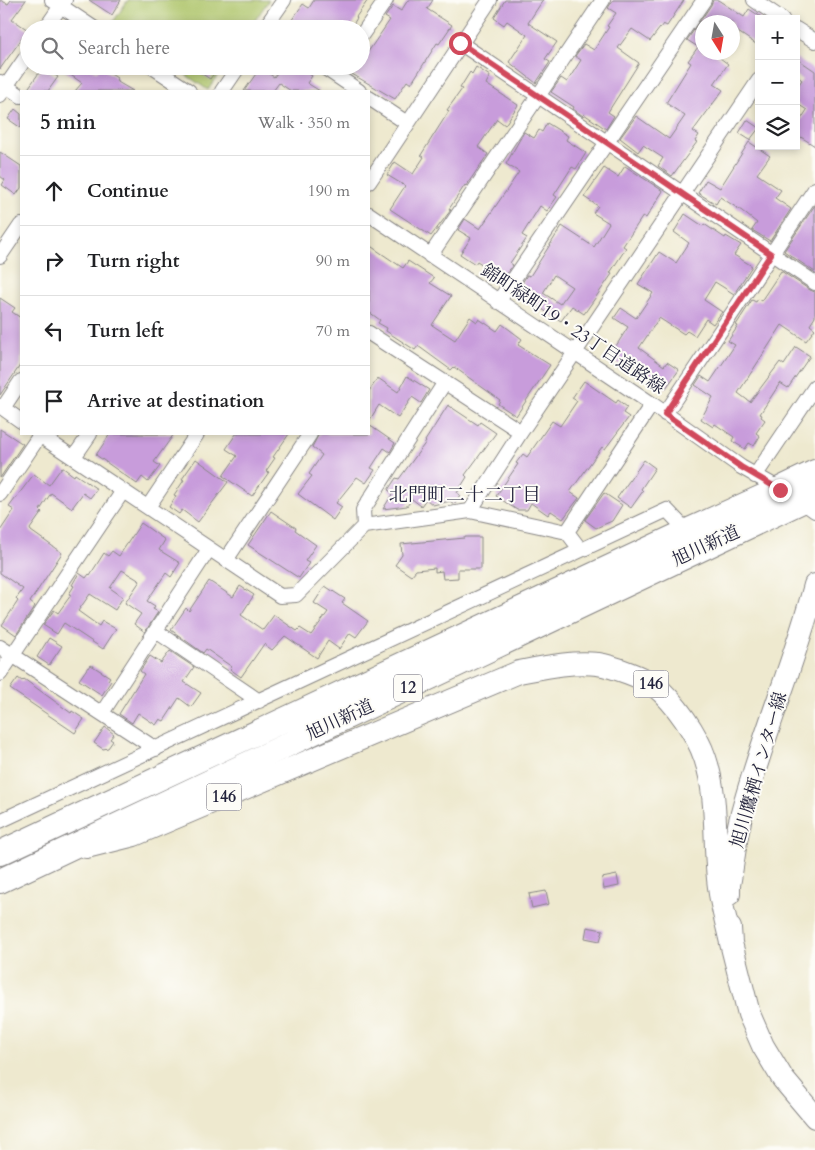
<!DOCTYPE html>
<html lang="en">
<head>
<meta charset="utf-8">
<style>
  :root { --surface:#fff; --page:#f6f6f6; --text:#202124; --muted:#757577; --line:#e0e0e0 }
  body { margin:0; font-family:Cardo,"Noto Serif JP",serif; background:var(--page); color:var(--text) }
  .controls { position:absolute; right:15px; top:15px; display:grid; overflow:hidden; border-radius:0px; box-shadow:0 2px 8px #0003 }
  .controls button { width:45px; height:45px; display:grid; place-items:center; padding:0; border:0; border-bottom:1px solid var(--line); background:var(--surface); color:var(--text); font:25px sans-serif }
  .compass { position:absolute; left:695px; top:15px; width:45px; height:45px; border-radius:50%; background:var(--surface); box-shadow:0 2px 8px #0003; rotate:169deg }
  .stop { position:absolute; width:15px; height:15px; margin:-11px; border:4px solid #d1495b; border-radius:50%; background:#fff }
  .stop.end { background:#d1495b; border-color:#fff; box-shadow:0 1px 5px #0008 }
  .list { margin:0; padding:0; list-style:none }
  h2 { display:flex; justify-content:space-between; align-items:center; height:65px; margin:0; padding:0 20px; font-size:21px }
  h2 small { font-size:16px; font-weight:400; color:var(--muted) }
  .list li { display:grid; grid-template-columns:32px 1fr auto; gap:15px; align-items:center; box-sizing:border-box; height:70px; padding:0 20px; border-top:1px solid var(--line) }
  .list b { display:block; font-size:19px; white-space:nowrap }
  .list em { font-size:16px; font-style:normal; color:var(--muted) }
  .icon { flex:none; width:28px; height:28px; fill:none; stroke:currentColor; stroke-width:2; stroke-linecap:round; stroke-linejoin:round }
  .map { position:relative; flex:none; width:815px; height:1150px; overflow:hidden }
  .search { position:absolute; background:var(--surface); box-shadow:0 2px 8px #0003; left:20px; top:20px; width:350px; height:55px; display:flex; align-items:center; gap:12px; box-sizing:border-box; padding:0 18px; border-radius:28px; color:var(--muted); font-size:19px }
  .panel { position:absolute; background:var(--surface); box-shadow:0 2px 8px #0003; left:20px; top:90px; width:350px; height:345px; border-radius:0px }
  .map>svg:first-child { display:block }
</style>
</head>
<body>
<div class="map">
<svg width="815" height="1150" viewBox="0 0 815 1150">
  <rect width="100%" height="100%" fill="#fdfcf7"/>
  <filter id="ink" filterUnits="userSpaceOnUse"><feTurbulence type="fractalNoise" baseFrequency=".02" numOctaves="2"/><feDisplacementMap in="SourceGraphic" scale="10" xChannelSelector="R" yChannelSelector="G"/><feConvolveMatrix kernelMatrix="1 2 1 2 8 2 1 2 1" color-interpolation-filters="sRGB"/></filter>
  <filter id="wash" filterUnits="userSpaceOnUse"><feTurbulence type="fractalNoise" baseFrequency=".0096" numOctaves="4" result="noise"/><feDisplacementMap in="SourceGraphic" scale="20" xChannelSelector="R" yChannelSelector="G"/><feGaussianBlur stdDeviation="1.12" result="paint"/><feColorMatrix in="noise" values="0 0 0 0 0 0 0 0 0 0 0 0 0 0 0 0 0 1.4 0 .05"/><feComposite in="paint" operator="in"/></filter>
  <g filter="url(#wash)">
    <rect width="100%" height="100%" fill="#eee9cf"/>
    <path fill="#adc469" stroke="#687352" d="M128 0H269L249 29H117L111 25Z
      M173 66H224L208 90Z"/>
    <g id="blocks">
      <path fill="#c89cdb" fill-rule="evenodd" d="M0 0 8 4 11 0H26L12 19 28 30 0 69Z
        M89 0H121L112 15Z
        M314 0H368L356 17 357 18 350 29 340 24 337 29H295L289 24 303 4 309 8Z
        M408 0H433L427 9 452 25 439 44 437 43 411 84 407 81 395 99 352 74 357 66H361V62L390 20 385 17 393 6 401 11Z
        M505 0H543L528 23 557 42 545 59 550 62 536 83 509 62 527 35 507 21 504 25 494 18Z
        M613 0H684L667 26 663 24 650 41 632 29 618 48 639 63 608 112 614 116 606 129 584 114 583 116 573 109 574 107 551 92 561 78 567 82 581 60 575 56 584 44 594 50 609 27 607 26 616 13 608 8Z
        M713 0H718L744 17 749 9 761 17 759 19V46L732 28V22H702V52H712L728 64 714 84 723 90 693 131 699 135 695 141 697 142 672 176 658 166 663 158 643 145 638 152 620 138 636 116 669 139 685 116 666 103 691 63 688 61 698 47 687 40 711 5Z
        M796 58 815 71V146L796 134V127L807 110 796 103V88L802 80 796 75Z
        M58 66H87L97 72 100 67 117 78 116 81 133 91H75L82 83Z
        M190 66H219L210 79Z
        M282 66H298L312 76 307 83 320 91H291L279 83 273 91H244L260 68 274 77Z
        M43 67 58 77 48 91H28L27 90Z
        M476 67 490 76 486 84 518 105 505 125 497 119 478 147 488 154 466 186 465 185 449 209 451 210 431 236 390 209 405 186 387 175 395 162 413 174 424 157 421 155 449 111 447 110 462 89 460 88 470 72 472 74Z
        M15 109 21 114V128L8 119Z
        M747 120 759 128 750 140 739 133Z
        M547 123 568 136 566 140 586 153 576 169 572 167 554 195 557 197 547 211 540 206 522 235 527 238 510 263 513 265 503 278 477 261 475 264 460 254 471 238 458 230 465 219 480 229 519 172 506 164 524 132 534 138 539 130 542 132Z
        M749 142 770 156 757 174 781 190 775 198 791 209 770 241 752 230 757 223 742 211 720 197 716 204 698 193 706 180 720 188Z
        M0 152 21 166V188L16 195 2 185 5 180 0 176Z
        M625 166 663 191 646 218 643 216 623 246 626 248 610 273 612 274 584 314 572 306 561 321 521 296 525 289 520 286 527 275 530 276 562 226 594 247 609 223 593 213 598 206 584 197 604 168 618 177ZM554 275 572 287 560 304 543 293Z
        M815 205V272L784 251Z
        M685 214 703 226 704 224 725 238 726 236 741 245 734 255 752 266 734 294 715 282 704 300 722 312 713 324 706 319 695 336 687 331 684 334 659 318 639 348 664 366 667 362 679 370 666 388 629 362 625 368 609 357 628 327 614 318 621 308 636 318 653 293 638 284 659 252 676 263 689 243 674 232Z
        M369 245 403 268 408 261 434 278 430 283 451 296 432 325 455 340 470 317 477 322 479 319 497 331 502 324 522 339 518 345 550 365 516 416 498 404 500 400 454 367 451 370 418 346 415 350 386 331 387 328 378 323 380 320 369 312Z
        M781 271 810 290 815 292V317L810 325 815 329 806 341 782 325 738 393 750 402 780 362 784 365 796 347 810 356 788 388 780 383 760 414 762 415 761 417 765 420 756 433 760 436 754 446 749 443 745 449 732 441 734 437 715 424 713 427 701 419 713 397 695 385 701 376 710 382 735 345 728 341 738 326 736 325 752 300 756 302 758 299 761 301Z
        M0 298 15 308 12 312 21 318V364L0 395Z
        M407 376 429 390 421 403 412 397 398 418 379 405 369 421V391L378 378 398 392Z
        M584 381 616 403 618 400 627 407 623 413 629 417 605 449 602 447 570 492 579 498 563 519 551 511 548 515 531 503 527 510H517L496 496 518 464 516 463 523 454 527 457 552 421 560 426 577 401 572 398Z
        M448 405 478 425 480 422 496 433 465 475 467 477 457 493 460 495 454 504 450 501 433 505 426 499 421 506 412 499 407 506 383 509 393 493 388 490 396 478 399 479 426 442 425 441Z
        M369 425 395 443 390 452 384 448 371 468 375 470 366 483 357 477 336 503 342 507 333 520 298 494 312 476 309 474 322 455 312 447 319 434H369Z
        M0 429 23 444 0 478Z
        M110 434H174L154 462 160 466 148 482 142 477 137 484 96 455Z
        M236 434H289L273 457 275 458 266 471 269 472 252 496 223 476 237 456 226 449Z
        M196 459 228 482 198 522 182 510 179 514 169 507 176 496 174 495 184 480 182 479Z
        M644 460 655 468 641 489 643 491 631 508 617 498Z
        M62 467 74 476 75 474 97 489 90 498 83 493 72 508 51 493 40 510 42 512 30 529 31 531 62 553 30 602 35 606 16 635 2 625 18 601 16 599 23 589 0 573V531L14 510 9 507 34 474 49 485Z
        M604 493 622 505 612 521 596 528 585 520Z
        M271 511 296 528 295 530 316 545 305 561 309 563 299 578 248 545Z
        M141 523 165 540 159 550 180 563 171 577 166 573 147 601 155 606 153 609 158 612 145 632 134 624 141 614 125 603 140 581 122 570 110 588 123 597 115 610 90 594 78 611 99 626 102 621 116 629 103 649 64 623 57 634 43 625 54 610 58 613 71 595 69 594 74 586 72 585 79 573 86 578 89 574 90 575 104 553 108 556 112 551 119 556Z
        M465 537H481V569H458V578L443 579 442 571 435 572V568L416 570 411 576 395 565 402 555 401 544 465 538Z
        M209 581 233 597 240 586 254 595 241 615 263 630 274 615 297 631 300 628 311 635 328 612 314 603 325 586 345 599 342 603 368 621 356 637 350 633 339 649 328 641 317 658 285 636 272 650 264 644 241 677 230 669 232 667 206 649 203 653 171 630 186 608 189 611Z
        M49 638 62 646 49 665 37 657Z
        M170 651 194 667 184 682 201 693 191 707 179 698 164 721 160 719 156 725 138 713 132 723 119 714 144 674 140 671 150 656 161 663Z
        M91 665 110 677 108 680 111 681 102 695 79 680 88 667 89 668Z
        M18 678 22 681 24 679 71 713 72 711 84 719 75 733 10 689Z
        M105 727 114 734 110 739 113 741 108 748 103 749 94 743Z
        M617 875 619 886 604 889 602 878Z
        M546 891 549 904 532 908 529 894Z
        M587 927 603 930 600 941 585 938Z"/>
    </g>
  </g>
  <g filter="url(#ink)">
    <use href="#blocks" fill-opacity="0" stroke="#888685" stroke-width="1"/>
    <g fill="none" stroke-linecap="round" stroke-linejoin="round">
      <g stroke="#888685" stroke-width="16">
        <path id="minor" d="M52 0 95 29
          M754 0 782 19
          M45 29 65 0
          M264 29 284 0
          M796 29 815 41
          M361 36 386 0
          M460 43 815 283
          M151 66 189 91
          M322 66 359 91
          M0 82 21 96
          M222 91 239 66
          M0 95 29 53
          M369 98 407 123
          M369 182 490 0
          M369 214 652 404 741 467 801 501 815 511
          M0 256 21 225
          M430 256 603 0
          M498 302 704 0
          M369 333 521 432
          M0 406 21 421
          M3 408 21 381
          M665 414 815 189
          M38 434 280 596 296 595 364 526 470 511 567 532 580 549
          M74 457 90 434
          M755 476 815 387
          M0 494 40 435
          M148 507 197 434
          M470 511 521 432 759 80
          M364 526 363 510 445 382
          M567 532 652 404
          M226 560 310 434
          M156 631 259 701
          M0 647 156 749
          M0 674 123 491
          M102 713 209 549
          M0 821 667 510 687 531"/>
      </g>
      <g stroke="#888685" stroke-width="24">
        <path id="primary" d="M86 847 134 835 519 672C545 667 572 661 598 664 612 666 645 678 655 686 675 702 697 734 705 758 719 799 713 844 719 887 721 905 727 924 731 943
          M729 894V885C733 864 735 842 740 821 760 741 794 665 815 585
          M730 928 731 943 749 1014 763 1046 783 1079 815 1117"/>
      </g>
      <g stroke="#888685" stroke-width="26">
        <path id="trunk" d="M0 853 687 531 780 489 815 472
          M0 881 815 495"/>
      </g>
      <use href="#minor" stroke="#fff" stroke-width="14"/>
      <use href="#primary" stroke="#fff" stroke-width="22"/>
      <use href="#trunk" stroke="#fff" stroke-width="24"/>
    </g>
  </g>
  <g fill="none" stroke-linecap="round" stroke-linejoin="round" filter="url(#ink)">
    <path stroke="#d1495b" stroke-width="6" d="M460 43 771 254 665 414 741 467 780 490"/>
  </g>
  <g text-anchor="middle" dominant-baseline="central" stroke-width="4" stroke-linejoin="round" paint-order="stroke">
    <g fill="#fdfcf7" stroke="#646373" stroke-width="1">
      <rect x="633.5" y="670.5" width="35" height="27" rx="4"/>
      <rect x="394" y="674.5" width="28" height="27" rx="4"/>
      <rect x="206.5" y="783.5" width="35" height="27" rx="4"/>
    </g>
    <g font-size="16" font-weight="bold" fill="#22223b">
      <text x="651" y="684">146</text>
      <text x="408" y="688">12</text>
      <text x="224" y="797">146</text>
    </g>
    <g font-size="18" fill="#22223b" stroke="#fdfcf7">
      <text transform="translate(573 329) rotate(34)">錦町緑町19・23丁目道路線</text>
      <text transform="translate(706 546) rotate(-25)">旭川新道</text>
      <text transform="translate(340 720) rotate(-25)">旭川新道</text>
      <text transform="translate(759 770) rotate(-74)">旭川鷹栖インター線</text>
    </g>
    <g font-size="19" fill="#22223b" stroke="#fdfcf7">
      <text x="465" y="495">北門町二十二丁目</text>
    </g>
  </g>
</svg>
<div class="controls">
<button>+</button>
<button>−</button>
<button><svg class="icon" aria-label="layers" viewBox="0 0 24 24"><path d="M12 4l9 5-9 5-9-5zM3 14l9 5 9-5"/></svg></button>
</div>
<svg class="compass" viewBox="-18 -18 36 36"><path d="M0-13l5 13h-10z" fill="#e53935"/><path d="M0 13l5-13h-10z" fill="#757577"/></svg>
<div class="stop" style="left:460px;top:43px"></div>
<div class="stop end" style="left:780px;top:490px"></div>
<div class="search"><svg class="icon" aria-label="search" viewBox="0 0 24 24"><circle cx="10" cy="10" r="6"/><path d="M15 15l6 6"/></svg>Search here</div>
<section class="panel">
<h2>5 min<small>Walk · 350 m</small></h2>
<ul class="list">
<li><svg class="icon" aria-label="ahead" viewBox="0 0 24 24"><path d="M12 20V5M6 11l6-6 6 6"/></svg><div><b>Continue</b></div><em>190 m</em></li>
<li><svg class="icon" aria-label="right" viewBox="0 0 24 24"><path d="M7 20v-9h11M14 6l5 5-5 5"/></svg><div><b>Turn right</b></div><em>90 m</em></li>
<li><svg class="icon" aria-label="left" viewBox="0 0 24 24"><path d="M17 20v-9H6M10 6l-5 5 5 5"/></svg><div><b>Turn left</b></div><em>70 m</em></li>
<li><svg class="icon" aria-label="arrive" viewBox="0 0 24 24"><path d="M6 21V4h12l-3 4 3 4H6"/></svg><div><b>Arrive at destination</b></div></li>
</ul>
</section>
</div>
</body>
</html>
